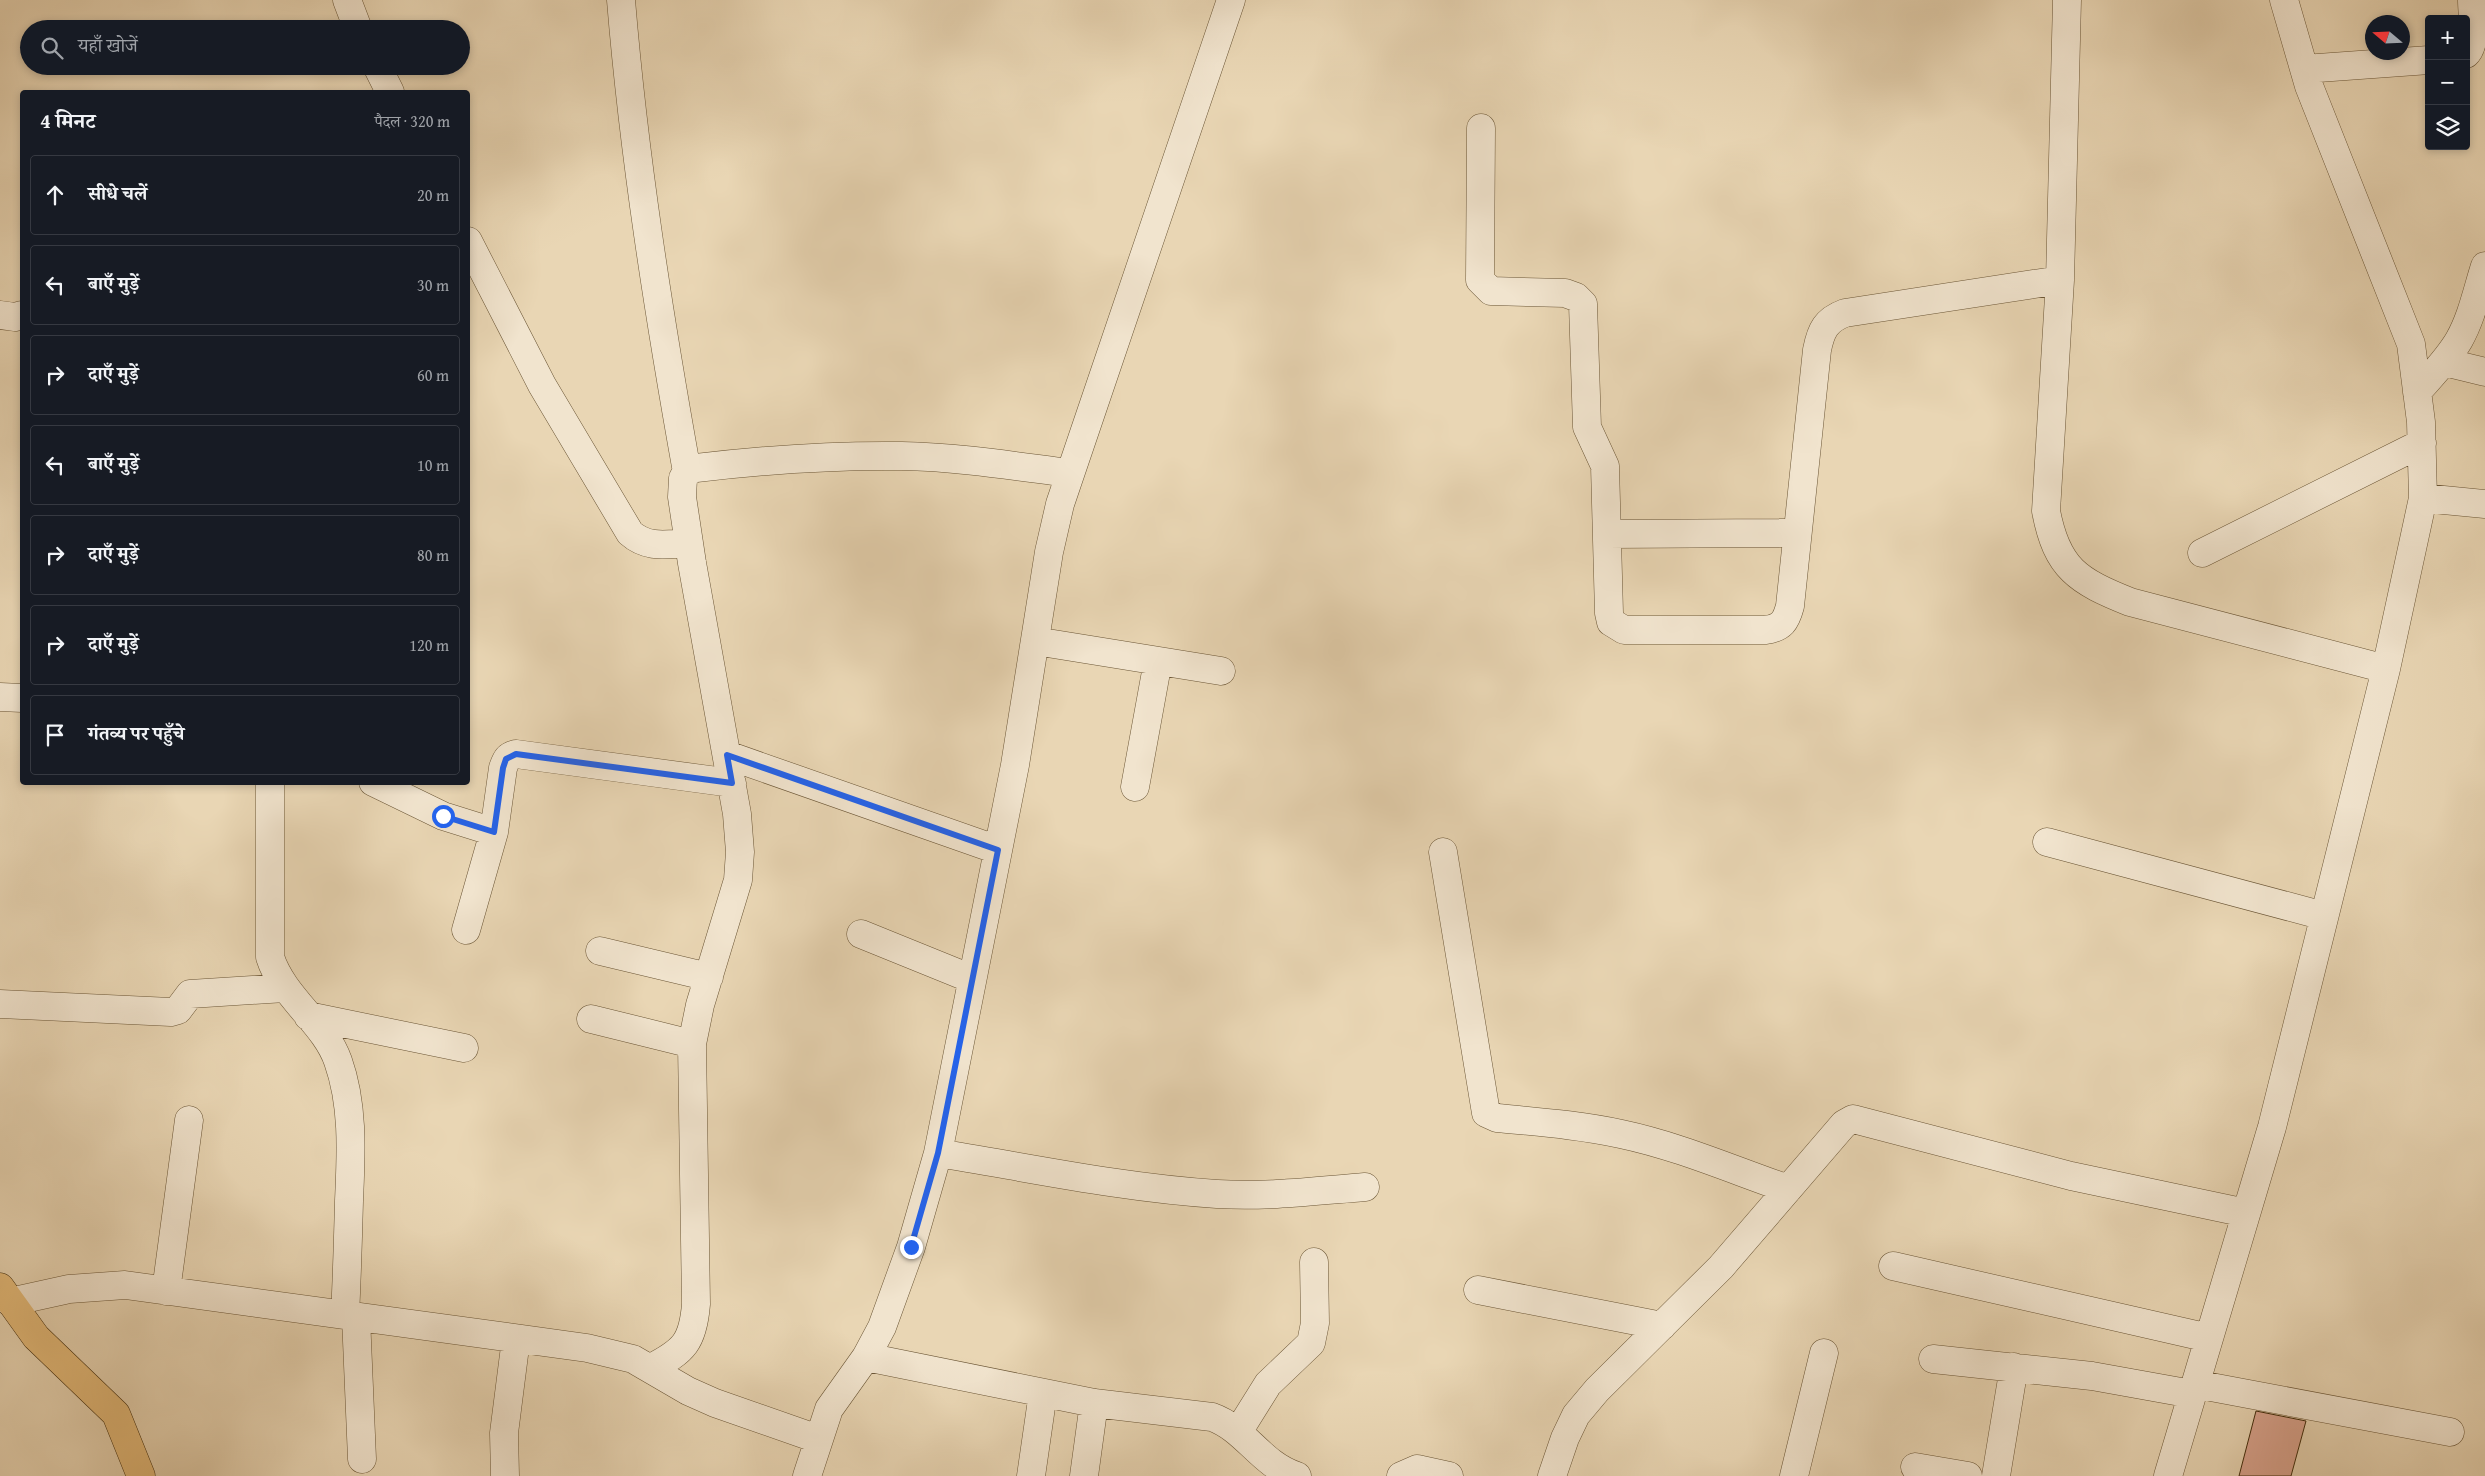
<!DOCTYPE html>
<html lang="hi">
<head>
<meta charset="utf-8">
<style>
  :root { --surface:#171b24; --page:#20242c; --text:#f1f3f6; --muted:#9ea1a6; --line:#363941 }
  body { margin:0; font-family:"Gentium Book Plus","Noto Serif Devanagari",serif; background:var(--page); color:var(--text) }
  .controls { position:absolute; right:15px; top:15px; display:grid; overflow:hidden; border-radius:5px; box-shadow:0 2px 8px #0003 }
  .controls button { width:45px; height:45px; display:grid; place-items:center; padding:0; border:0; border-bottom:1px solid var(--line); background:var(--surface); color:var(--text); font:25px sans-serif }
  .compass { position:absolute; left:2365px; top:15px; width:45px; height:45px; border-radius:50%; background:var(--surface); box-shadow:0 2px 8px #0003; rotate:289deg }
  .stop { position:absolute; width:15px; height:15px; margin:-11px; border:4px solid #2563eb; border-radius:50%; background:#fff }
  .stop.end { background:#2563eb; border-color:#fff; box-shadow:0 1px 5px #0008 }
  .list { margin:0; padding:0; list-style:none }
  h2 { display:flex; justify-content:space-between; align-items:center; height:65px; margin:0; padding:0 20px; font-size:21px }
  h2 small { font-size:16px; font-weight:400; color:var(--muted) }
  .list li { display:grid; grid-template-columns:32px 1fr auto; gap:15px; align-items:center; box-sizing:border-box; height:80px; margin:0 10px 10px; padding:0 10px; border:1px solid var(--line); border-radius:5px }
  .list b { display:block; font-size:19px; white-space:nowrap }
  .list em { font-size:16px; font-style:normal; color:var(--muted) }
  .icon { flex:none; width:28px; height:28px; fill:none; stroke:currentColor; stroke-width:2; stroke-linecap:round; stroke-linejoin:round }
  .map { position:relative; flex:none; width:2485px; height:1476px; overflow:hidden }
  .search { position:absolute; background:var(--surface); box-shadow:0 2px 8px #0003; left:20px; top:20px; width:450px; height:55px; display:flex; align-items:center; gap:12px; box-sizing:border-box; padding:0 18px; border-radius:28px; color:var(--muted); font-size:19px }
  .panel { position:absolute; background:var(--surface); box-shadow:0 2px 8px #0003; left:20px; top:90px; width:450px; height:695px; border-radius:5px }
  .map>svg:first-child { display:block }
</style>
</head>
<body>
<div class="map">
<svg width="2485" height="1476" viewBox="0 0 2485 1476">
  <rect width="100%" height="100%" fill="#e9d6b4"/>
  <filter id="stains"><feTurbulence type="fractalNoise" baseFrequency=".004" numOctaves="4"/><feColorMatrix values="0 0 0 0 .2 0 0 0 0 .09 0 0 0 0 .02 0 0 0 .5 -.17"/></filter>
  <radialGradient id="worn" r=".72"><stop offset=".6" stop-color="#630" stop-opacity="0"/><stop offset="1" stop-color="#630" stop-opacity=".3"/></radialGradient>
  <path fill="#daa48f" stroke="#412c0c" d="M2256 1411 2306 1421 2291 1476H2239Z"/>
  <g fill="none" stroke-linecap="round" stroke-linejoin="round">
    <g stroke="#6b5636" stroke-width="29">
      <path id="minor" d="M347 0 358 29
        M621 0C634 158 659 316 687 472
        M2067 0 2060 280 2046 511C2057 569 2078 581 2130 602L2386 669
        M2466 54C2477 44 2472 14 2472 0
        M377 66 390 92
        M2304 69 2429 60
        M1481 128 1480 280 1491 291 1565 293 1576 297 1583 304 1587 427 1605 466 1609 613 1611 622 1624 630H1765C1782 628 1786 621 1790 606L1817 350C1821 330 1826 320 1845 313L2060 280
        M468 241 542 385 630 533C648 549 667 544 689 543
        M0 315 15 317 22 315
        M2444 362 2485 372
        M2417 392C2432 375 2448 359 2459 340 2472 317 2477 291 2485 266
        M2423 498 2485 504
        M1607 534 1796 533
        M2202 553 2422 443
        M1035 641 1221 671
        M0 697 22 698
        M727 755 998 850
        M270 782V957C283 998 325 1023 338 1061 354 1106 351 1155 349 1201 348 1239 347 1277 345 1315
        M373 782 443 816 494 832
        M1135 787 1158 661
        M2047 842 2324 916
        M1443 852 1486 1113 1497 1118C1538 1122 1580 1125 1621 1134 1678 1146 1733 1170 1788 1189
        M466 930 494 832 503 768C506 760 507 756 516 754L732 783
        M861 934 972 979
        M600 951 709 977
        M0 1004 171 1012 178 1010 190 994 285 988
        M308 1016 464 1048
        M591 1019 692 1044
        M938 1153C1030 1168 1123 1188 1217 1194 1266 1197 1315 1191 1365 1187
        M1893 1266 2209 1338
        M1478 1290 1662 1326
        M166 1291 189 1120
        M10 1302 69 1289 125 1285 587 1348 633 1359 688 1391 715 1403 818 1439
        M356 1317 362 1459
        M866 1357 1094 1403 1212 1417C1246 1429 1260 1464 1297 1476
        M1933 1359 2092 1376 2192 1394
        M651 1368C684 1351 693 1342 696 1304L692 1044 700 1005 738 880 740 852 737 814 692 563 682 497 683 478 687 472 696 468C764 460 833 455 902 456 958 457 1014 466 1069 473
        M2195 1384 2450 1432
        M1238 1432 1268 1384 1311 1343 1315 1323 1314 1262
        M1915 1467 1968 1476
        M505 1476 504 1433 516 1339
        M807 1476 829 1409 866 1357 882 1327 911 1247 938 1153 1015 765 1049 552 1060 504 1231 0
        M1031 1476 1043 1393
        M1084 1476 1094 1403
        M1401 1476 1417 1469 1449 1476
        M1552 1476 1565 1438 1576 1415 1597 1390 1721 1267 1844 1124 1853 1119 2071 1176 2246 1213
        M1794 1476 1824 1353
        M1996 1476 2014 1367
        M2168 1476 2272 1127 2386 669 2423 498 2421 422 2411 344 2309 86 2284 0"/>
    </g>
    <g stroke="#412c0c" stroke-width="29">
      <path id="major" d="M0 1287 36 1337 116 1414 141 1476"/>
    </g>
    <use href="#minor" stroke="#f1e4ce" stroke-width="28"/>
    <use href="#major" stroke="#e4bb7a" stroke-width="28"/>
  </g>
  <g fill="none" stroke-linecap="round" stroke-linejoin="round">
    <path stroke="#2563eb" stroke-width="6" d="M443 816 494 832 503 768 506 759 516 754 732 783 727 755 998 850 938 1153 911 1247"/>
  </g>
  <rect width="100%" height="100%" filter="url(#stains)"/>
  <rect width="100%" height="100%" fill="url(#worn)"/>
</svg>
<div class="controls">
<button>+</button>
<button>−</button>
<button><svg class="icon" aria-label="layers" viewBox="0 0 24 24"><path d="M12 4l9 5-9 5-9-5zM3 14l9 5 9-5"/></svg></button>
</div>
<svg class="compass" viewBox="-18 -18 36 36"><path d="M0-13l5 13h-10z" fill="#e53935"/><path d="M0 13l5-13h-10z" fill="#9ea1a6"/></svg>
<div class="stop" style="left:443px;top:816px"></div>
<div class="stop end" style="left:911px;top:1247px"></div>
<div class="search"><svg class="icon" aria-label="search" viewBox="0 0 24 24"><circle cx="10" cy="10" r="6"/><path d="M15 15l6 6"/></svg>यहाँ खोजें</div>
<section class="panel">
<h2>4 मिनट<small>पैदल · 320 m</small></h2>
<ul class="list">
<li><svg class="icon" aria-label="ahead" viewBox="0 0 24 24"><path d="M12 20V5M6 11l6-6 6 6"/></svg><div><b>सीधे चलें</b></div><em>20 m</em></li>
<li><svg class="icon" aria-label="left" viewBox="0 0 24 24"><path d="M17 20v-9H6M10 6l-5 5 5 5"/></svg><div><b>बाएँ मुड़ें</b></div><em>30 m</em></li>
<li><svg class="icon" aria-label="right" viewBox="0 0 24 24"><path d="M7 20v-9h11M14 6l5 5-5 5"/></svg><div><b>दाएँ मुड़ें</b></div><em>60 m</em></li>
<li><svg class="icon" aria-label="left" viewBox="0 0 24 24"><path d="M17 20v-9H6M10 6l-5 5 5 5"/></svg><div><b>बाएँ मुड़ें</b></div><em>10 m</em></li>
<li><svg class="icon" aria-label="right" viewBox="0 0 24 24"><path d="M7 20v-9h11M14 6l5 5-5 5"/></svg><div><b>दाएँ मुड़ें</b></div><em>80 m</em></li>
<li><svg class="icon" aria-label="right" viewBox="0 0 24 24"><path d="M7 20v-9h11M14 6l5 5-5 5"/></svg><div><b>दाएँ मुड़ें</b></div><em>120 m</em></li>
<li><svg class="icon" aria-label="arrive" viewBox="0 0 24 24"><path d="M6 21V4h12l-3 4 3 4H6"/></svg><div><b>गंतव्य पर पहुँचे</b></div></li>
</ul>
</section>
</div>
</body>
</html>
